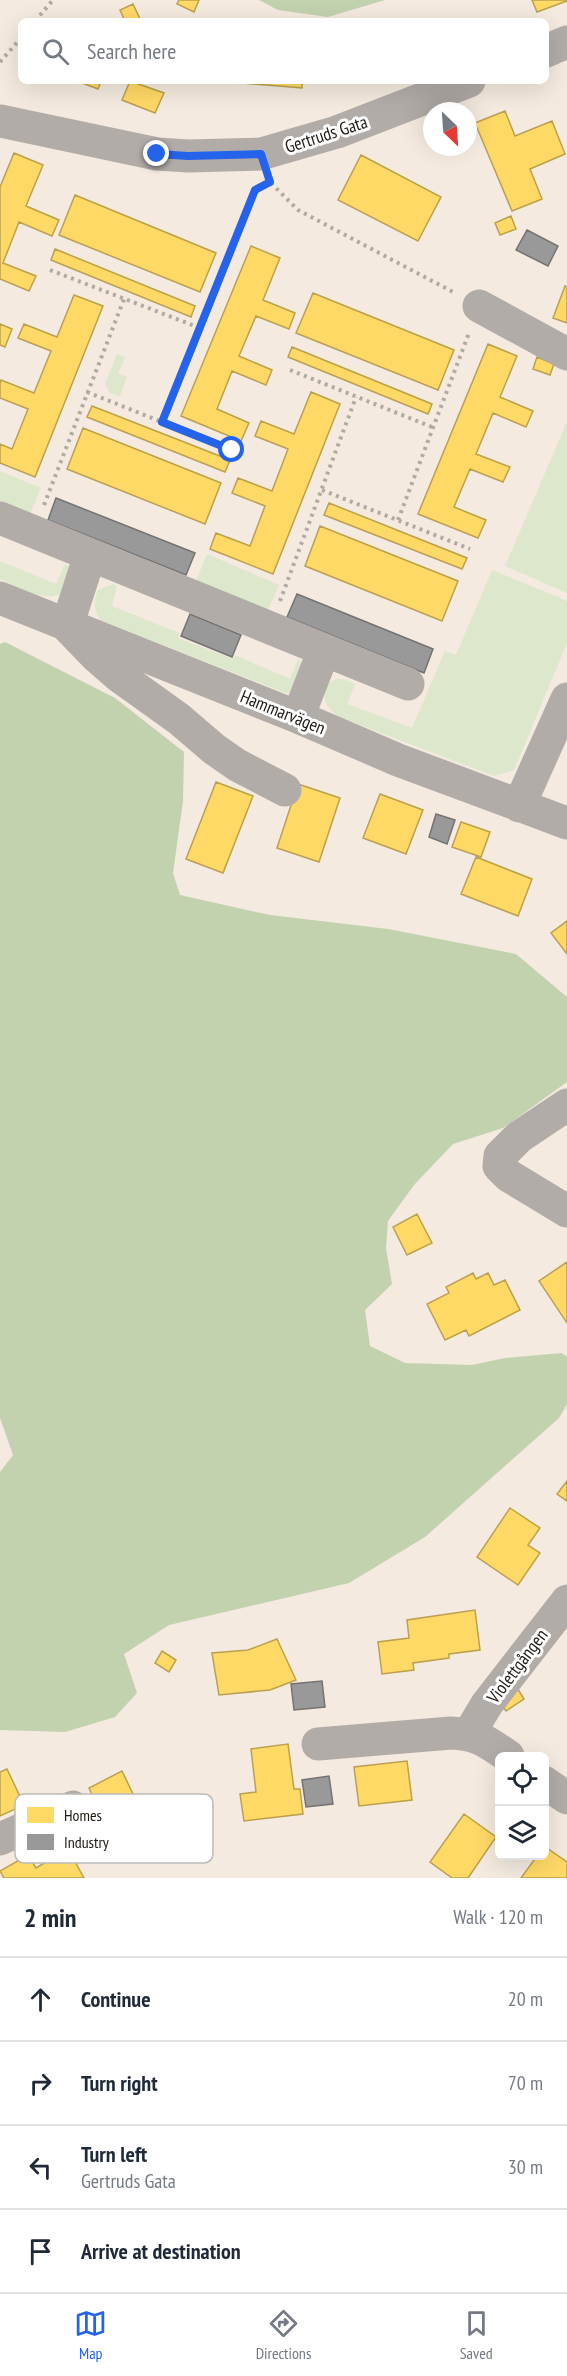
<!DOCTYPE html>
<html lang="en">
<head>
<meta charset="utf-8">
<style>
  :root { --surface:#fff; --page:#f2f2f3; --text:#1f2937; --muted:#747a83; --line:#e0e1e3; --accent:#2563eb }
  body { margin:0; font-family:"PT Sans Narrow",sans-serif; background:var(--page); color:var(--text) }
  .controls { position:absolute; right:18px; bottom:18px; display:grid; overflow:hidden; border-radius:9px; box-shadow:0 6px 24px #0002 }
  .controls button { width:54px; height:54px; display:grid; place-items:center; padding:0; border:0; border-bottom:2px solid var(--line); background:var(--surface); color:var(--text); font:30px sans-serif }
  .compass { position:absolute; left:423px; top:102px; width:54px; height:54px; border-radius:50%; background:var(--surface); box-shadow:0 6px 24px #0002; rotate:155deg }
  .stop { position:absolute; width:18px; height:18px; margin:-14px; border:4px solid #2563eb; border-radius:50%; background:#fff }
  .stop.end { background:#2563eb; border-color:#fff; box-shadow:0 2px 6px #0008 }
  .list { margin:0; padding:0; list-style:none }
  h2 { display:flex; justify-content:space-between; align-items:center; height:78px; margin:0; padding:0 24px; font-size:26px }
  h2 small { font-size:20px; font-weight:400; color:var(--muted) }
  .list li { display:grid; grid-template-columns:39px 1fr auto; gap:18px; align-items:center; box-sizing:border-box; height:84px; padding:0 24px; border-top:2px solid var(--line) }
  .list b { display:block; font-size:22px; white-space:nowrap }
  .list p { margin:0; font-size:20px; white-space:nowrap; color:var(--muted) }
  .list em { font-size:20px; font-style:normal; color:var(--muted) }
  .icon { flex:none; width:33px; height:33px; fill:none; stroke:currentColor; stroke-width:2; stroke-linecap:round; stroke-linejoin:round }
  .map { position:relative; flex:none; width:567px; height:1878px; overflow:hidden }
  .search { position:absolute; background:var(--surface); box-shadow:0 6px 24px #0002; left:18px; right:18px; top:18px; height:66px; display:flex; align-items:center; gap:15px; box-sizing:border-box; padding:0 21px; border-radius:9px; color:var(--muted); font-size:22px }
  .sheet { height:414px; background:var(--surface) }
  nav { display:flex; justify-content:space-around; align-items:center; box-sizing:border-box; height:84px; border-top:2px solid var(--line); background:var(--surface); font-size:16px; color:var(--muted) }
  nav a { display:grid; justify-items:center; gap:3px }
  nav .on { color:var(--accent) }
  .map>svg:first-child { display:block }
</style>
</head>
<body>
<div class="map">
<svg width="567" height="1878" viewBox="0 0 567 1878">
  <rect width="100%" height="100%" fill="#f4eadf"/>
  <path fill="#dce7cb" d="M117 354 125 357 118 373 127 377 120 396 110 393 105 384Z
    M566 424H567V593L505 566Z
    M0 471 41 488 30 514 0 501Z
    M207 554 279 585 268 610 196 581Z
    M0 561 56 584 65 564 70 567 66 592C44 604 21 588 0 579Z
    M492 570 567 601V643L514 770 494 776 339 717C334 713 329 709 326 703 321 692 328 678 341 679 345 679 351 682 355 684L347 704 412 728 445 651 456 655Z
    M113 584 117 586 112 606 179 633 178 638 233 659 235 655 290 679 298 659 302 663 294 692 285 693 100 620C94 608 93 602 98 590Z"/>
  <path fill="#c2d2af" d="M259 0H385L328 17 278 10Z
    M5 642 115 698 184 752 183 801 173 873 180 895 270 915 388 929 516 954 567 997V1082L503 1128 453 1144 414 1185 388 1221 386 1248 392 1284 365 1310 370 1346 405 1363 472 1365 505 1358 562 1353 567 1357V1404L559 1418 425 1537 349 1583 169 1625 124 1654 137 1693 115 1717 65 1732 0 1730V1472L13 1455 0 1418V644Z"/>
  <path fill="#ffd966" stroke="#bca04d" stroke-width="1.5" d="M179 0H199L194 12 177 4Z
    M532 0H567V1L537 12Z
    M133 4 141 21H125L120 10Z
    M77 81H101L98 89Z
    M130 81 164 93 155 113 122 100Z
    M242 81H302V88L242 83Z
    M505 111 515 136 552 121 565 154 530 169 542 199 512 211 475 123Z
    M14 153 43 165 26 206 59 220 52 236 19 222 3 263 36 276 29 291 0 279V187Z
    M361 155 441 197 418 241 338 200Z
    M75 195 216 253 200 292 59 235Z
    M511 216 516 229 500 235 495 223Z
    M251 246 280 258 263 300 295 313 289 329 256 316 239 356 272 370 266 385 232 371 217 409 249 423 241 441 181 416Z
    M55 249 195 306 191 317 51 260Z
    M565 286 567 287V323L553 318Z
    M313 293 454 350 438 390 296 333Z
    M74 295 103 306 35 477 0 463V444L12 449 28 409 0 398V383L1 380 34 393 51 351 18 338 24 324 57 337Z
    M0 324 12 329 5 347 0 345Z
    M488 344 517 356 500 397 533 411 526 427 493 413 476 454 510 467 503 482 470 469 454 507 486 520 478 538 418 514Z
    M292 347 432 404 428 414 288 357Z
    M537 357 554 364 550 375 533 369Z
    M311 392 340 404 273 574 210 549 216 533 250 546 265 506 232 493 238 478 272 491 288 449 255 436 261 421 294 434Z
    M92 406 230 460 225 472 87 417Z
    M83 428 221 483 205 524 67 469Z
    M329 503 467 558 462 569 324 515Z
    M320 526 458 581 442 621 305 566Z
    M216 782 253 796 223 873 186 859Z
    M298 784 340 798 319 862 277 848Z
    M380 794 423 810 406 854 363 838Z
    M461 822 490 832 481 857 452 847Z
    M476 857 532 879 518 916 461 894Z
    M567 921V954L551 933Z
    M417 1214 432 1243 407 1255 393 1227Z
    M567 1262V1323L539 1281Z
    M473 1273 476 1279 488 1273 494 1285 505 1280 520 1310 469 1336 466 1330 445 1340 427 1304 449 1293 446 1287Z
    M567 1481V1501L557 1494Z
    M510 1508 540 1528 528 1545 540 1553 518 1585 477 1557Z
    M475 1610 480 1650 449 1654V1658L413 1663 414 1670 382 1674 378 1642 409 1638 407 1620Z
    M277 1639 296 1680 270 1690 219 1695 212 1653 248 1650Z
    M162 1651 176 1660 169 1672 155 1663Z
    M516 1686 524 1699 506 1711 498 1699Z
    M288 1744 294 1789H300L303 1814 244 1821 240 1794 256 1792 251 1749Z
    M407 1761 412 1800 359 1806 354 1767Z
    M7 1769 24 1805 0 1816V1772Z
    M122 1771 153 1836 120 1852 89 1788Z
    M464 1814 496 1837 468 1878H452L430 1862Z
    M544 1846 567 1862V1878H521L537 1856H544Z
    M68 1849 84 1878H4L0 1871 28 1855 36 1868Z"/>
  <path fill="#999" stroke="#757371" stroke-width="1.5" d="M527 230 558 246 548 266 516 250Z
    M56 498 195 553 186 575 48 520Z
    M297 594 433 649 424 673 287 617Z
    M190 614 241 635 232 657 181 636Z
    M436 814 455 820 447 844 429 837Z
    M322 1681 325 1707 294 1710 291 1684Z
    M329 1776 333 1804 306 1807 302 1780Z"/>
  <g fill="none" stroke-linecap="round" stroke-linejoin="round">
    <path stroke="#b0aaa5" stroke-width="4" stroke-dasharray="3 4.5" stroke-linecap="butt" d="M35 21 53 0
      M0 62 21 38
      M271 183 298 210 453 292
      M50 270 200 328
      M290 370 432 427
      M87 392 232 450
      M162 422 255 190 264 185
      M322 490 470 549
      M44 505 124 299
      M398 520 469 333
      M280 601 356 397"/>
    <path stroke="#b2aca9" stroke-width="33" d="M546 51 567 42
      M0 121 157 154 188 156 261 154 337 132 469 81
      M479 306 567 354
      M0 518 408 684
      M90 555 67 626 96 656 119 676 179 719 214 749 237 765 285 790
      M0 598 298 717 398 760 567 823
      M298 717 324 650
      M519 806 567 699
      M567 1105 519 1137 500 1156 499 1166 509 1176 567 1211
      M469 1734 487 1704 567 1601
      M318 1744 451 1733C478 1734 487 1742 508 1756
      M544 1782 567 1798
      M0 1839 73 1807"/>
  </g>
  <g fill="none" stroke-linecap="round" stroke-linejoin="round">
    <path stroke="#2563eb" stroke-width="8" d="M157 154 188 156 261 154 270 182 255 190 162 422 232 450"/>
  </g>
  <g text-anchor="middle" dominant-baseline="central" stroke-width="6" stroke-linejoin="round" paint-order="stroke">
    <g font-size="18" fill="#211a13" stroke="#fff">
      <text transform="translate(326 134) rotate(-18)">Gertruds Gata</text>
      <text transform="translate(283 712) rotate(22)">Hammarvägen</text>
      <text transform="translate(517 1666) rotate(-53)">Violettgången</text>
    </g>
  </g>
  <rect x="15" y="1794" width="198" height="69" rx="9" fill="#fff" stroke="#bcbab8" stroke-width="1.5"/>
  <rect x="27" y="1807" width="27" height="16" fill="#ffd966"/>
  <rect x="27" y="1834" width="27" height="16" fill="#999"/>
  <g font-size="16" fill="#211a13">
    <text x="64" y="1821">Homes</text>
    <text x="64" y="1848">Industry</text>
  </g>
</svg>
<div class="controls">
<button><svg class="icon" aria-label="locate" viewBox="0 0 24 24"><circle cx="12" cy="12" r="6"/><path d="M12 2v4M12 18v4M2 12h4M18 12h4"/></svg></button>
<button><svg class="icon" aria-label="layers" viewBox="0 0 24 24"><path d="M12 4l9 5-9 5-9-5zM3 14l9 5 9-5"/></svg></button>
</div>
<svg class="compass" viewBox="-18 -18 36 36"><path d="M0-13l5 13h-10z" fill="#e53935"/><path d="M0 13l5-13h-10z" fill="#747a83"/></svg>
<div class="stop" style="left:232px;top:450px"></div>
<div class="stop end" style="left:157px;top:154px"></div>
<div class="search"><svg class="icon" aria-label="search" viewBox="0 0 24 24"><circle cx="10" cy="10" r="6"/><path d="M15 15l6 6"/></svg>Search here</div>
</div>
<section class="sheet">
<h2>2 min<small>Walk · 120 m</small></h2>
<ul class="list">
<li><svg class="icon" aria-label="ahead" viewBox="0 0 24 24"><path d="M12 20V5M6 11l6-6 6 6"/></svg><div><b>Continue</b></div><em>20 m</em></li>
<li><svg class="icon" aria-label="right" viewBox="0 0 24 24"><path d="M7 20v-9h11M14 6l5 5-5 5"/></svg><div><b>Turn right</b></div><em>70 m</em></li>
<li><svg class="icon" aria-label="left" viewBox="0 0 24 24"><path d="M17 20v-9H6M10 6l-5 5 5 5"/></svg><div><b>Turn left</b><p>Gertruds Gata</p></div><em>30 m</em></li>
<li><svg class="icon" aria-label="arrive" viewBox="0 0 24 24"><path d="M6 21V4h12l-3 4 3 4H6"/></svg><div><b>Arrive at destination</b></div></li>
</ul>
</section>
<nav>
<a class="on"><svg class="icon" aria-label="map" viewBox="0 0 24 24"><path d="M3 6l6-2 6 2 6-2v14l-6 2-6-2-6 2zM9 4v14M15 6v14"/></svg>Map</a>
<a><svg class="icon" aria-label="directions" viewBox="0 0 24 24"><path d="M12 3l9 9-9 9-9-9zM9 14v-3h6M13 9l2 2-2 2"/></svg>Directions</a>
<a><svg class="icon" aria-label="saved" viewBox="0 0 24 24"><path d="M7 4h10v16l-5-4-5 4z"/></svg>Saved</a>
</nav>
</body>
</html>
